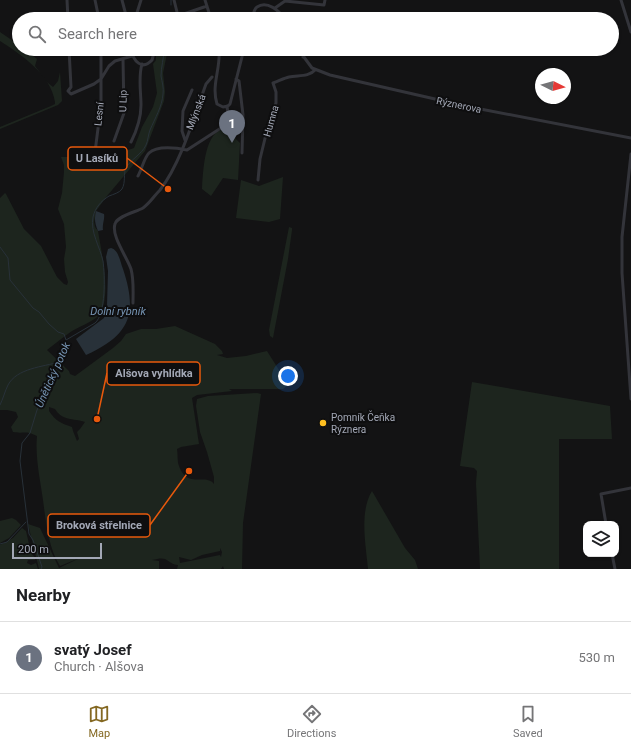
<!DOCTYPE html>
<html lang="en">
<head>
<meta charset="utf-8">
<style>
  :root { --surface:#fff; --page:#f6f6f6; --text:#202124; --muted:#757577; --line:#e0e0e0; --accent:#846822 }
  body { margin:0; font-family:Roboto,sans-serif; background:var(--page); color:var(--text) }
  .controls { position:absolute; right:12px; bottom:12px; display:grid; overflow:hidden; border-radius:8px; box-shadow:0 1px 3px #0004 }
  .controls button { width:36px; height:36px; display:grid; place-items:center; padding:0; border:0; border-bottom:1px solid var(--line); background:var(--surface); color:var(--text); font:20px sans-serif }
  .compass { position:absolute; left:535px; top:68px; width:36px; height:36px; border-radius:50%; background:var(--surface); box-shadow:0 1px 3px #0004; rotate:95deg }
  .scale { position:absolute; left:12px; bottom:10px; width:90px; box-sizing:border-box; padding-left:4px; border:2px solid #a3a8b6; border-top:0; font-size:11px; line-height:14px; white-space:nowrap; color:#a3a8b6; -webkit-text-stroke:3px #0e0e0f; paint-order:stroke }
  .you { position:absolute; left:288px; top:376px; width:14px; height:14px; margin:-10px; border:3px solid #fff; border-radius:50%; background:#1a73e8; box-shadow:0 0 0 6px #1a73e833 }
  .badge { display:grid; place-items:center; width:26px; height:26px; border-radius:50%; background:var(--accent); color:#fff; font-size:13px; font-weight:700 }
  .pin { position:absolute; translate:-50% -33px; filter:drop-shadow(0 1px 2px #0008) }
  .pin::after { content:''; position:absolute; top:21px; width:14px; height:12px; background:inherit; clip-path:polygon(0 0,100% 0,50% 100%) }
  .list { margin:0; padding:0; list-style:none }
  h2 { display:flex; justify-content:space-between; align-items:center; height:52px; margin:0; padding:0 16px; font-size:17px }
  h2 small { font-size:13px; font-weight:400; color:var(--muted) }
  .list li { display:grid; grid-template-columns:26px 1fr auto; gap:12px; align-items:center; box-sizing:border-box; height:72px; padding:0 16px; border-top:1px solid var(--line) }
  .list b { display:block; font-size:15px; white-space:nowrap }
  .list p { margin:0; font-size:13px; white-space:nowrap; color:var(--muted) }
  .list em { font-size:13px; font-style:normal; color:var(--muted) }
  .icon { flex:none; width:22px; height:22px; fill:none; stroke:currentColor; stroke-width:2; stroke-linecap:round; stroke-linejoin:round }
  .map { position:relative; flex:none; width:631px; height:569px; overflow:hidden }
  .search { position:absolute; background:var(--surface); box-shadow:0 1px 3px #0004; left:12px; right:12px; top:12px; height:44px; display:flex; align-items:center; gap:10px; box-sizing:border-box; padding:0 14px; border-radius:22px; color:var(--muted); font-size:15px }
  .sheet { height:124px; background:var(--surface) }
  nav { display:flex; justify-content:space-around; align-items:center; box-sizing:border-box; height:56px; border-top:1px solid var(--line); background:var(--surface); font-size:11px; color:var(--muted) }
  nav a { display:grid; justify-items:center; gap:2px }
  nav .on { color:var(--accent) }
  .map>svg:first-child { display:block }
</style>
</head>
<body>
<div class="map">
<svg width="631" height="569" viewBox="0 0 631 569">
  <rect width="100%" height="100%" fill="#131314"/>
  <path fill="#1d251e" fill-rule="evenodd" d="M0 32 19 45V49H24L37 59 35 66 48 83 53 87 58 81 60 72 62 101 58 105 0 129V127L51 106 55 104V102C51 75 22 55 0 41Z
    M156 49H168L163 73 165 92 164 101 145 151 107 196 96 211 94 222 95 227 98 231C101 250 113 300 98 316 92 322 79 327 72 331 63 337 55 344 47 350L69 371 70 374 75 376 113 348 121 341 126 334 141 329H156L175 326 215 344 222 351 223 354 217 355 227 358 246 356 267 351 286 381 287 386 283 389H229L232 391 197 395 192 398 199 444 181 447 177 449C178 454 177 461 179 466 187 489 206 473 214 484V477L207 452 200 432 196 406 197 399 208 396 257 393 261 394 243 523 242 569H224L223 566 221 569H177L178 565C165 563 170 555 152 560L159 561V569H39L28 524 40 528 59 568 82 557 60 566C48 547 46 522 43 500 40 479 35 457 37 436 25 430 24 434 13 432L11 427 18 417 16 412 7 410H0V198L5 193 6 194 24 229 41 246 57 277 64 284 67 285 68 282 65 272 64 259 66 247 64 224 58 209 62 193 64 172V165L61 157H108L134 148 142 127 153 107 157 93 153 64 156 60ZM49 407 55 409C62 421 73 418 85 422L80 429 77 432 79 439 77 441 73 431 72 427C60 423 56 421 49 411ZM220 548 222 552 221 557 220 555 180 563 179 557 191 560 202 555 220 551Z
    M221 130 235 138 240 143 238 180 223 178 211 196 202 189C203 173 204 136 221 130Z
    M283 177 280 219 269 222 236 218 241 180 259 186Z
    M289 227 292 228V230L288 259 273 338 270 336 269 330Z
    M472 382 610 406 612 439H559V569H480L476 483 477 471 474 468 460 466Z
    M372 491 405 548 415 560 418 569H368C366 546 359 512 372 491Z
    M12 518 16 520 21 525 9 538 0 543V521Z
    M22 528 26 531 29 544 27 547 35 558V560H28L27 563 31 565 36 563 38 569H0V545L13 538Z"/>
  <path fill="#283139" d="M96 211 104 214C105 219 102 224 103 230L98 231C95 224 94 219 96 211Z
    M111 248C119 250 120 262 123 269 138 314 130 335 86 355L76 339 104 318 107 305 108 271 106 257 108 249Z"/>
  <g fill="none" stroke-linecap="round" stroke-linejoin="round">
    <path stroke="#283139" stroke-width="1" d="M171 0V5
      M0 247 8 258 10 280 33 308 39 312 49 324 58 332 64 334 66 340
      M0 405C3 399 5 391 8 385 17 368 43 367 59 362
      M0 544 7 542 26 522
      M41 569 42 567 33 540 29 534 20 461 22 443 30 433 37 410 63 356 66 340 95 323C106 314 105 275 103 261 100 247 90 232 93 217 95 208 101 201 109 196 114 194 119 193 122 189 126 182 123 174 126 168 130 160 142 154 146 145 148 141 148 135 150 130 155 118 162 107 163 94 164 88 162 82 161 76 161 67 164 58 164 49"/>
    <path stroke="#33343a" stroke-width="3" d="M67 0 68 19
      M95 0 99 19
      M122 0 127 19
      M174 0 178 16
      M205 0 211 19
      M621 0 631 32
      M275 8 285 1 324 5 325 0
      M193 11 198 19
      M135 19 141 0
      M174 19 178 16 207 6
      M252 19C253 15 254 9 257 7 267 0 280 11 284 19
      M69 49 71 87 68 91 71 94 94 84 101 79 109 66 115 61 132 56
      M131 49C133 61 142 71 152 60L155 49
      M219 49C221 68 211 85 217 104L223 107 228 106 230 104 244 49
      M298 49 312 68 330 75 470 107 631 138
      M303 57 304 49
      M236 79 239 81 243 115 242 153
      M185 140 182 131 183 111 192 90
      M114 141 124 113 123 59
      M131 142C137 130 141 118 141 105 141 92 138 77 142 64
      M95 148 100 150 99 155 95 154V152L101 105V49
      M631 154 622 237V273L631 399
      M138 176C142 169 144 158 149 153 157 145 178 148 187 150L221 128 228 114 227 106
      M258 180 260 159 269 122 276 103V92L273 83C279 81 284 78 289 77 298 75 309 77 315 70
      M133 303C133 292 134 280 131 269 127 257 111 236 115 224 117 216 136 212 143 208 150 203 154 196 160 190 181 163 194 117 206 84L212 77
      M606 524 601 494 631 488
      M612 554 615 569"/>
  </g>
  <circle fill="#ffbf20" stroke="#0e0e0f" stroke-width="1.5" cx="323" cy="423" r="4"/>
  <g text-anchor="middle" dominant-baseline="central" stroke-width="4" stroke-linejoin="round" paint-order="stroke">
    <g font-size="10" fill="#a3a8b6" stroke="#0e0e0f">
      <text transform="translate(123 101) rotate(-89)">U Lip</text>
      <text transform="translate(459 105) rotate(12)">Rýznerova</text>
      <text transform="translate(196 112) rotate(-69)">Mlýnská</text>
      <text transform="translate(99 114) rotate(-84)">Lesní</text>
      <text transform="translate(271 121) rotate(-74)">Humna</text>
    </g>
    <g font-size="10" fill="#a3a8b6" stroke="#0e0e0f" text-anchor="start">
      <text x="331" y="417">Pomník Čeňka<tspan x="331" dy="12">Rýznera</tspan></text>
    </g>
    <g font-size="11" font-style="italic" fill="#7795b4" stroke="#0e0e0f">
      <text x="118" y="311">Dolní rybník</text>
      <text transform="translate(53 375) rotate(-66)">Únětický potok</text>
    </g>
  </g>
  <path fill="none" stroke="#e8590c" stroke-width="1.5" d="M168 189L127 158M97 419L107 373M189 471L150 525"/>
  <g fill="#e8590c" stroke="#0e0e0f" stroke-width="1.5">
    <circle cx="168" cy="189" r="4"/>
    <circle cx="97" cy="419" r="4"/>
    <circle cx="189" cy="471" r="4"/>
  </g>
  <g fill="#0e0e0f" stroke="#e8590c" stroke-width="1.5">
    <rect x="68" y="147" width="59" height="23" rx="4"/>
    <rect x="107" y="362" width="93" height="23" rx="4"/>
    <rect x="48" y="514" width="102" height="23" rx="4"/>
  </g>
  <g font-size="11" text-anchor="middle" font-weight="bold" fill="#a3a8b6">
    <text x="97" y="162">U Lasíků</text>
    <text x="154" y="377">Alšova vyhlídka</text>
    <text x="99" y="529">Broková střelnice</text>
  </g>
</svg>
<div class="controls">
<button><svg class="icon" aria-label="layers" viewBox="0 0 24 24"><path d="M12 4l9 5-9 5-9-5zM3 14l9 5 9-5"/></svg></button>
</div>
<svg class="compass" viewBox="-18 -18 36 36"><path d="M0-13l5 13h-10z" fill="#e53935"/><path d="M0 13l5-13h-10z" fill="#757577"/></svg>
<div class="scale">200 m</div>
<div class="you"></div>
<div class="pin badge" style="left:232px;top:143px;background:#6b7280">1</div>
<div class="search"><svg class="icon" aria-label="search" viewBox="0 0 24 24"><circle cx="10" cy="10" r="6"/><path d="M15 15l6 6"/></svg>Search here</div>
</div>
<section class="sheet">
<h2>Nearby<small></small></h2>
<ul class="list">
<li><span class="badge" style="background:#6b7280">1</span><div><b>svatý Josef</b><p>Church · Alšova</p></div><em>530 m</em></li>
</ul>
</section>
<nav>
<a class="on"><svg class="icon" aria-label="map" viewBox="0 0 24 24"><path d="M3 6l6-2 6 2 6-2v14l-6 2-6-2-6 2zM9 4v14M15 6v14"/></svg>Map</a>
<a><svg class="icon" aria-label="directions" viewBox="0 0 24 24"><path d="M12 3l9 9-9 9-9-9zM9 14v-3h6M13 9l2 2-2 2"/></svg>Directions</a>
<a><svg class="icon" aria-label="saved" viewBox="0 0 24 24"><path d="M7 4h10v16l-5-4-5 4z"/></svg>Saved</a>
</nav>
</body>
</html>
